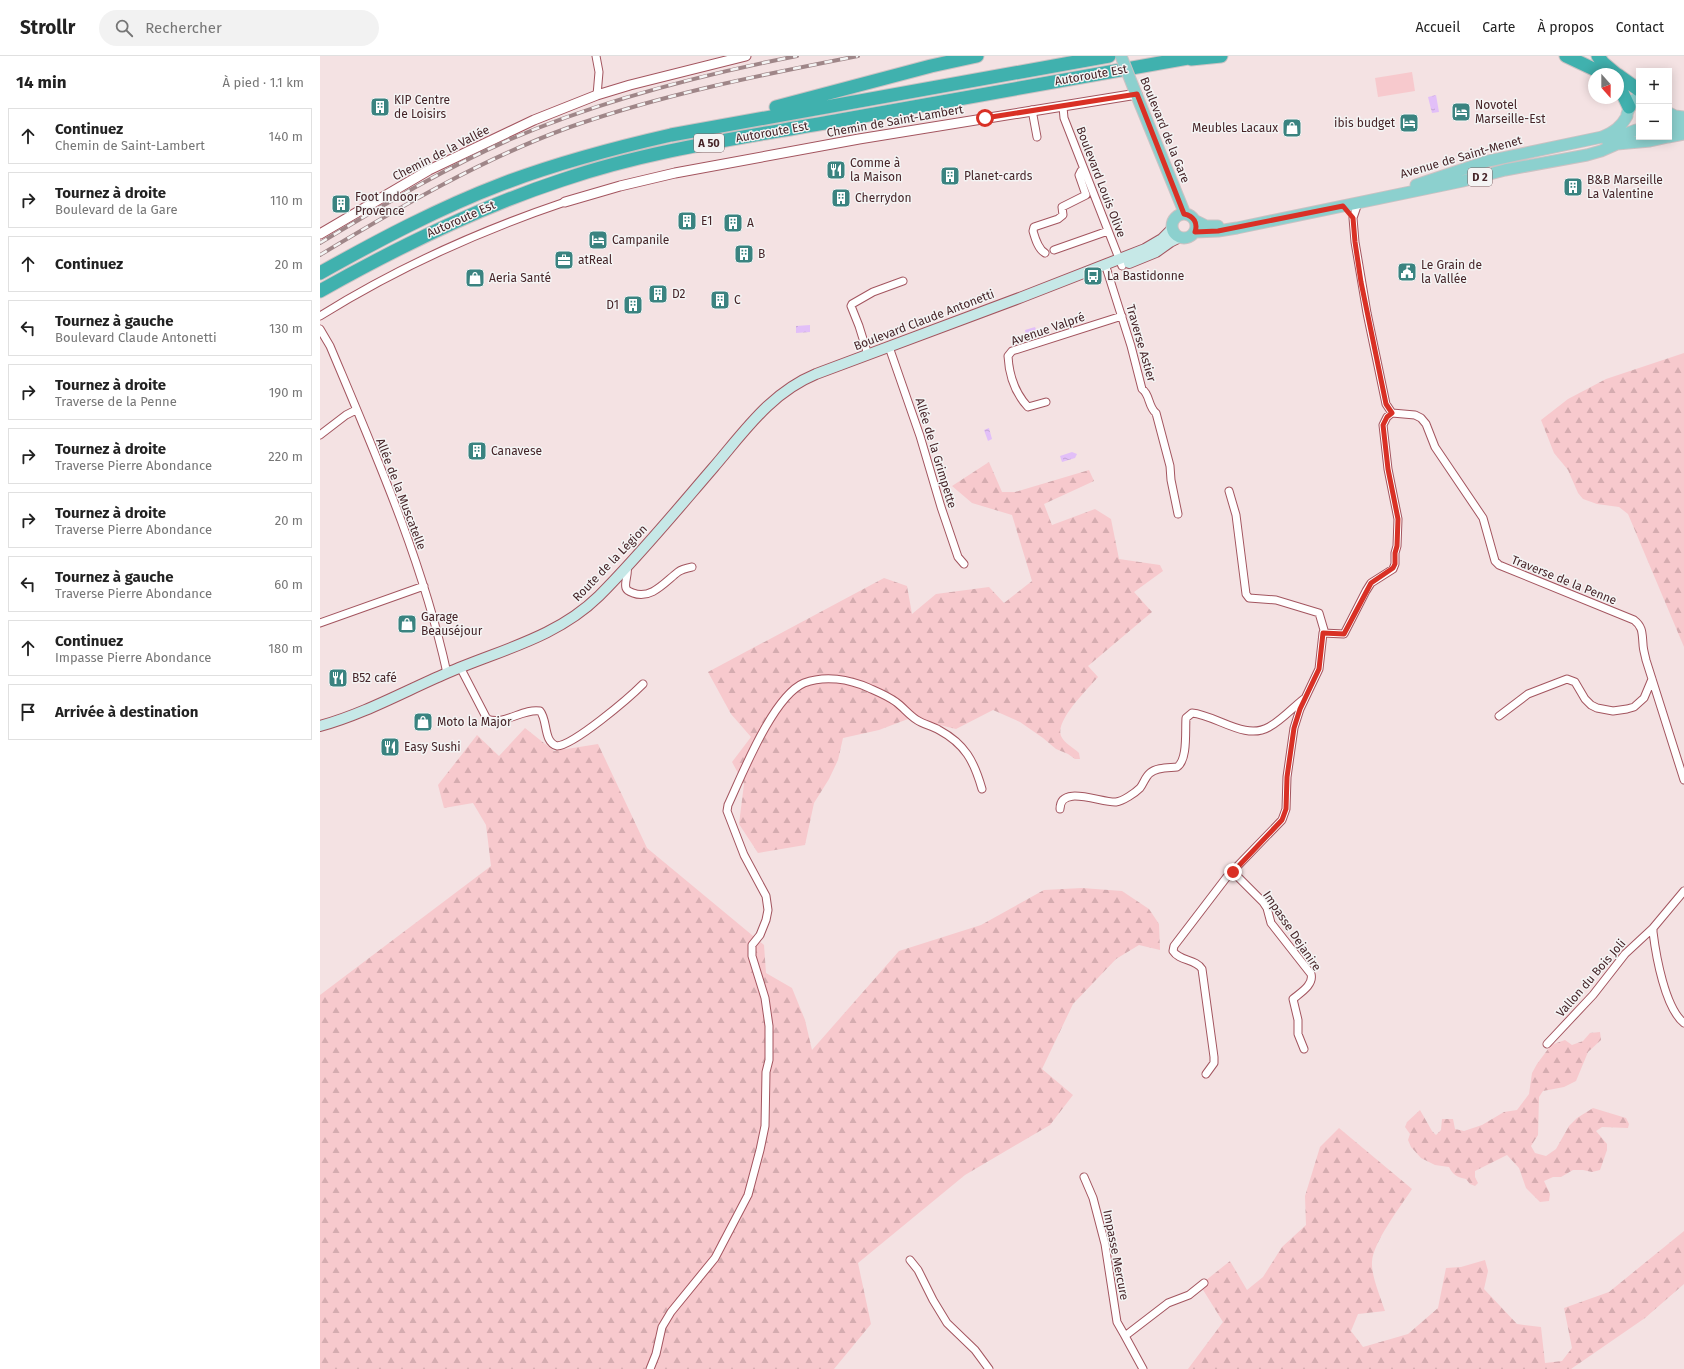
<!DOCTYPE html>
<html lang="fr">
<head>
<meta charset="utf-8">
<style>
  :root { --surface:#fff; --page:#f2f2f2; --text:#222; --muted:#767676; --line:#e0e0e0 }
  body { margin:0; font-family:"Fira Sans",sans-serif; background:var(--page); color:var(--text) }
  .controls { position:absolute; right:12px; top:12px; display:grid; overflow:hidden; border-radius:0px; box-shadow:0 2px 10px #0003 }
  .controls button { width:36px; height:36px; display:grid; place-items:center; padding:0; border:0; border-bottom:1px solid var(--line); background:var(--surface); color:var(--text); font:20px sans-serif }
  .compass { position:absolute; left:1268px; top:12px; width:36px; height:36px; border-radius:50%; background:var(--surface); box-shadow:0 2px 10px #0003; rotate:159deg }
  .stop { position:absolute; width:12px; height:12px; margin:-9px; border:3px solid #d93025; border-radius:50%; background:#fff }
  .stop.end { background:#d93025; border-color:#fff; box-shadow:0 1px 4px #0008 }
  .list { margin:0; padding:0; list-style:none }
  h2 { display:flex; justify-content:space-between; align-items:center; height:52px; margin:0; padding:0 16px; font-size:17px }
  h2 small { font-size:13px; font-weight:400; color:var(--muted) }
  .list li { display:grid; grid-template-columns:26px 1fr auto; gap:12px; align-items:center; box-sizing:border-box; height:56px; margin:0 8px 8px; padding:0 8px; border:1px solid var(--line); border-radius:0px }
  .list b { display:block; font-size:15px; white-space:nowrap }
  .list p { margin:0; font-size:13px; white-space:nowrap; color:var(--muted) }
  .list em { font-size:13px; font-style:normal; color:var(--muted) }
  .icon { flex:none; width:22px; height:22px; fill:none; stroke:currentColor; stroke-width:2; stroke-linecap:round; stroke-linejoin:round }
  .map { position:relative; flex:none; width:1364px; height:1313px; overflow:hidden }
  header { display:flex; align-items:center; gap:24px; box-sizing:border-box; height:56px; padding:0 20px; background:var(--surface); border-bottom:1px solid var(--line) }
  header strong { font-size:19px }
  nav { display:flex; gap:22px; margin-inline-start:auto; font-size:14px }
  .search { width:280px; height:36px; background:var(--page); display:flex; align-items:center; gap:10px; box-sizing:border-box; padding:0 14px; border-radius:22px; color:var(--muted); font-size:15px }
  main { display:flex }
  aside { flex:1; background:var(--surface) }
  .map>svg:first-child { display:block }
</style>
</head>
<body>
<header>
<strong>Strollr</strong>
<div class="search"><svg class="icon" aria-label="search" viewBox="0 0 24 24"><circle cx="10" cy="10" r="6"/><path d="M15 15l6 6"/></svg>Rechercher</div>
<nav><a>Accueil</a><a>Carte</a><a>À propos</a><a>Contact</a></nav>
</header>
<main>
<aside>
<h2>14 min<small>À pied · 1.1 km</small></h2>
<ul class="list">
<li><svg class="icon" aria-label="ahead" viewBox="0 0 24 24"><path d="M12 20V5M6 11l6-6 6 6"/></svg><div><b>Continuez</b><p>Chemin de Saint-Lambert</p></div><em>140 m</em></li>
<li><svg class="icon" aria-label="right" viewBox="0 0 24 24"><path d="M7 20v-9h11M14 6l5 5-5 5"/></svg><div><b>Tournez à droite</b><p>Boulevard de la Gare</p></div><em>110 m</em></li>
<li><svg class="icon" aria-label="ahead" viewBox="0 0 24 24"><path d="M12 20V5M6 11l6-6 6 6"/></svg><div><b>Continuez</b></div><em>20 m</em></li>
<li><svg class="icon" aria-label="left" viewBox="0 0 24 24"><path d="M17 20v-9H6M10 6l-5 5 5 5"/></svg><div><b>Tournez à gauche</b><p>Boulevard Claude Antonetti</p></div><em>130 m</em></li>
<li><svg class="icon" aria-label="right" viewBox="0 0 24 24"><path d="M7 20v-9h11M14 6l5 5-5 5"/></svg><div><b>Tournez à droite</b><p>Traverse de la Penne</p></div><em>190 m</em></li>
<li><svg class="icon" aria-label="right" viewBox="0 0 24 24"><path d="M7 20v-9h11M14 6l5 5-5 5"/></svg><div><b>Tournez à droite</b><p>Traverse Pierre Abondance</p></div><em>220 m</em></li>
<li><svg class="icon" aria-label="right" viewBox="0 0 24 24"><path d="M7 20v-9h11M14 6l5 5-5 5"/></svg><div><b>Tournez à droite</b><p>Traverse Pierre Abondance</p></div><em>20 m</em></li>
<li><svg class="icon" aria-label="left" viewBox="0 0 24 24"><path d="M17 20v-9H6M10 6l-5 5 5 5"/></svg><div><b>Tournez à gauche</b><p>Traverse Pierre Abondance</p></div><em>60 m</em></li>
<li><svg class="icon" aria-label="ahead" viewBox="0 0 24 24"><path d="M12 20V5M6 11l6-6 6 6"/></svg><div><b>Continuez</b><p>Impasse Pierre Abondance</p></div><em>180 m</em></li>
<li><svg class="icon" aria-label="arrive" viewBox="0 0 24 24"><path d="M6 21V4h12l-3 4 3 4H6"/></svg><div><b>Arrivée à destination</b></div></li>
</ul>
</aside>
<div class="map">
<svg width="1364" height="1313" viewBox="0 0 1364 1313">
  <defs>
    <pattern id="forest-firs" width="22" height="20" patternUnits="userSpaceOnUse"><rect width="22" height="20" fill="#f7c9cd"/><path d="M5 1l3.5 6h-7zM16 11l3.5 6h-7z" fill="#d5acb0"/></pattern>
    <pattern id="water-ripples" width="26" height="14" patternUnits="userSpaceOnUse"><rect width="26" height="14" fill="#e2bff8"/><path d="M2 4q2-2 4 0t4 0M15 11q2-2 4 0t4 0" fill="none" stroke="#c3a4d5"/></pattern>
  </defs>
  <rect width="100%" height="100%" fill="#f4e2e3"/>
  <path fill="url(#forest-firs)" d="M1364 297V591L1308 458 1299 451 1277 448 1263 443 1258 437 1248 414 1234 397 1221 364 1248 343 1286 323Z
    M669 406 682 436H695L769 414 774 425 724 448 732 469 775 453 791 463 799 503 840 509 843 515 814 536 832 556 768 610 778 621C768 633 735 664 741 680 744 687 754 692 759 697L760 703H755L748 698 736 693 723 682 700 666 673 654 636 673 603 665 588 663 559 674 523 682 518 704 509 723 494 747 485 789 438 797 419 768 424 728 412 706 431 681 411 658 388 616 564 522 587 530 592 558 616 538 669 531 684 547 712 525 692 459 652 447 632 430Z
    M205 672 234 695 278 688 327 792 444 889 446 917 472 932 485 964 492 994 579 895 661 869 724 834 762 832 802 835 829 853 839 868 840 894 819 889 796 903 753 948 722 1013 753 1039 730 1069 645 1119 538 1207 551 1268 514 1313H0V939L171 810 166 769 153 747 124 752 118 729 157 679 179 700Z
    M1280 976 1281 984 1268 996 1256 1025 1244 1031 1223 1035 1219 1041 1218 1079 1211 1090 1215 1097 1226 1100 1236 1093 1249 1070 1257 1062 1273 1052 1306 1062 1309 1068 1308 1072 1282 1071 1276 1075 1287 1088V1094L1280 1114 1272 1116 1263 1114H1253L1241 1121H1233L1224 1125 1230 1138 1229 1145 1220 1146 1206 1132 1199 1112 1187 1099 1155 1115V1121L1158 1127 1155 1130 1150 1128 1146 1123C1137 1121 1133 1119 1129 1111L1115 1109 1101 1102 1091 1091 1088 1084 1090 1078 1085 1071 1087 1066 1100 1054 1112 1075 1116 1079 1121 1074 1122 1063H1133L1135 1073 1144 1075 1162 1069 1184 1056 1197 1054 1209 1038 1212 1017 1217 1008 1231 989 1245 984 1252 989 1263 985 1270 977Z
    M1019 1072 1092 1133C1081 1150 1053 1186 1052 1206 1051 1219 1061 1243 1065 1255L1038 1258 1031 1275 1043 1291 1088 1278 1118 1252 1126 1212 1141 1211 1165 1204 1168 1215 1164 1233 1197 1268 1221 1271 1225 1307 1242 1305 1252 1292 1244 1252 1289 1236 1364 1175V1228L1325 1262 1251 1313H868L903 1266 880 1229 910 1205 927 1234 943 1221 962 1191 986 1169 985 1140 1000 1091Z"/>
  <path fill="#f7c9cd" d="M1092 16 1095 35 1058 41 1055 22Z"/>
  <path fill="url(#water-ripples)" d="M1116 39 1119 56 1112 57 1108 41Z
    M490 269V276L476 277V270Z
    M715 271 717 276 706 279 705 274Z
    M669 372 672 383 668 385 664 374Z
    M752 396 757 398 755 402 742 406 740 400Z"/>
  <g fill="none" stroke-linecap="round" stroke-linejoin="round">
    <g stroke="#a3555f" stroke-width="9">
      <path id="minor" d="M276 0 279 16 277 39
        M743 51 744 62 802 210
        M712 54 717 81
        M1038 147 1033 162 1035 186 1047 257 1066 348 1072 357 1095 359 1101 362 1106 368 1115 391 1163 462 1175 505 1179 509 1314 564C1323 571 1322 577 1323 588 1323 593 1325 599 1326 604L1364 724
        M734 194 788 175
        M725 197C718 193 715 182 713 175L714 171 738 163 743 159 742 151 766 139 759 119 761 115 763 114
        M785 208 811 290 822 333C830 338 828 351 836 357L850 410 851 424 858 458
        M0 260C77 212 159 175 245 146
        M0 273 10 290C55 397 102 503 127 617
        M569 291 600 380 621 451 638 501 644 508
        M548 299 539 270 531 250 532 248 553 236 583 225
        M726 346 708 351C695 337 689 319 688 300L692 295 802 260
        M0 379 26 359 36 354
        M909 435 916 459 926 538 929 542 956 544 999 557 1004 574 1003 577
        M307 510C309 518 304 526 306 532 307 535 310 536 313 537 331 544 345 526 358 516 362 513 367 512 372 511
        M0 567 104 530
        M140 611 167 663C184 670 203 652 220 655 228 664 223 686 237 690 254 689 309 642 323 628
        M1179 660 1208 638 1247 623 1255 626 1265 643 1271 649 1277 652 1293 655 1307 653 1314 651 1324 642 1332 623
        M740 753C740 728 781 747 796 746 803 745 815 737 820 732 824 727 825 721 830 717 837 711 849 712 857 711 868 704 865 675 866 662L872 657C896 659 925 685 949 671 962 664 973 651 985 642
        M913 816 943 846 947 852 951 867 991 918C994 929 980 937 973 943L978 964V978L984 993
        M1364 835 1333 872V876C1336 900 1345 952 1364 967
        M1227 988 1273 939 1305 898 1333 872
        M886 1018 894 1007V1001L882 913C876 903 859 905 853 895L854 890 906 822 962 764 966 753 967 721 974 672 980 653 999 613 1003 577 1024 578 1046 535 1051 527 1073 513 1075 508V497L1077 490 1078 463 1068 413 1063 369 1067 361 1072 357
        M764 1121 773 1142 785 1188 797 1266 805 1280
        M590 1204 598 1214 613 1244 627 1267 655 1294 669 1313
        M330 1313 336 1298 342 1271 351 1256 395 1202 428 1139 440 1094 445 1070 446 1016 449 1004V970L445 942 432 900V889L440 879 446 864 448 854 446 840 424 799 407 755 408 749C422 719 453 640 484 627 505 619 529 623 549 632 558 636 568 640 576 646 583 651 589 659 597 664 603 668 612 670 619 674 645 688 654 705 662 733
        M823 1313 805 1280 848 1247 869 1239 884 1227"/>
    </g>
    <g stroke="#a3555f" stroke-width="11">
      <path id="tertiary" d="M245 146 300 130 355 117 539 83 817 38
        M0 178 109 114 214 64 277 39 310 29 426 0"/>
    </g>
    <g stroke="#a3555f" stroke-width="12">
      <path id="secondary" d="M809 207 836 196 850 186 858 182
        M0 670C44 658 85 635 127 617 180 594 236 582 279 540 319 500 356 455 393 412 424 376 450 337 496 318L702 241 825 193 842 183 852 173"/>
    </g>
    <g stroke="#cbc2c3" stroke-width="13">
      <path id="primary" d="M814 33 865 158
        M1349 57 1355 60 1364 61
        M1307 58 1312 45 1319 41
        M1349 70 1364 71
        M1349 81 1364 78
        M1288 87 1300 80 1316 74
        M1096 129 1168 105 1282 81C1294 76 1301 71 1307 60
        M852 170a12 12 0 1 1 24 0a12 12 0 1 1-24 0Z
        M876 165 886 170H898
        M875 176 898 175 917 172 1143 125 1185 114 1267 99 1281 95 1297 88 1330 85 1348 81"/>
    </g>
    <g stroke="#cbc2c3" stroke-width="15">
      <path id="motorway" d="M1246 0 1284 18
        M1278 0 1283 7 1296 18
        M871 3 901 0
        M1298 19 1319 34
        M1298 28 1309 51
        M456 51 611 10 657 0
        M0 217C59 184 119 152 182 128 237 107 294 92 351 79L789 0
        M0 235C78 191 157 152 242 124 332 93 428 81 521 64 641 43 760 21 879 0"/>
    </g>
    <use href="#minor" stroke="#fff" stroke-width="7"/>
    <use href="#tertiary" stroke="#fff" stroke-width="9"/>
    <use href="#secondary" stroke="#c6e8e7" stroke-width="10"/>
    <use href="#primary" stroke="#8cd0ce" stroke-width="11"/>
    <use href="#motorway" stroke="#40b1ae" stroke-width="13"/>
    <g stroke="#9f8688" stroke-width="4">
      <path id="rail" d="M0 187C62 150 125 112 191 83 282 44 380 19 477 0
        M0 199C80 151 162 103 250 71 344 38 441 19 538 0"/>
    </g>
    <use href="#rail" stroke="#f4f4f4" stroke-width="2.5" stroke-dasharray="8" stroke-linecap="butt"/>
    <g stroke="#cbc2c3" stroke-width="13" stroke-linecap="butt">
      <path id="primary-bridge" d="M801 0 814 33"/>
    </g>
    <use href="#primary-bridge" stroke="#8cd0ce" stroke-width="11"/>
  </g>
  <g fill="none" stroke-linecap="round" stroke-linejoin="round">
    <path stroke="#d93025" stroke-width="5" d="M665 62 817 38 864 158C874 160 878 167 875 176L898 175 1023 150 1033 162 1035 186 1041 226 1066 348 1072 357 1067 361 1063 369 1068 413 1078 463 1077 490 1075 497V508L1073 512 1051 527 1024 578 1003 577 999 613 980 653 974 672 967 721 966 753 962 764 913 816"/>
  </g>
  <defs>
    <g id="building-square" transform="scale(1)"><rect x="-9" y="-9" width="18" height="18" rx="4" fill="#3a8380" stroke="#f4f4f4"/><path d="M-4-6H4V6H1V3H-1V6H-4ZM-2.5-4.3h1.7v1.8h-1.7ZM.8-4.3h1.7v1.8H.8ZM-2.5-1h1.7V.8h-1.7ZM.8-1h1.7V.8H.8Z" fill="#fff"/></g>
    <g id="hotel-square" transform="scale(1)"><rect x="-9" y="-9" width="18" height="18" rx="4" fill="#3a8380" stroke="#f4f4f4"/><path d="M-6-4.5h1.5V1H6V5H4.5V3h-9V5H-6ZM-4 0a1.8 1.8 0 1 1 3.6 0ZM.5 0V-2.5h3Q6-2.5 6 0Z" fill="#fff"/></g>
    <g id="shop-square" transform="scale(1)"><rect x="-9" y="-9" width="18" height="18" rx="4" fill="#3a8380" stroke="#f4f4f4"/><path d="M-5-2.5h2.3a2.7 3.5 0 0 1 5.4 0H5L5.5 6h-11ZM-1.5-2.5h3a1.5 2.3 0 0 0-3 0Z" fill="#fff"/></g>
    <g id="restaurant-square" transform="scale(1)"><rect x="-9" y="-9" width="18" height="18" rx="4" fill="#3a8380" stroke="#f4f4f4"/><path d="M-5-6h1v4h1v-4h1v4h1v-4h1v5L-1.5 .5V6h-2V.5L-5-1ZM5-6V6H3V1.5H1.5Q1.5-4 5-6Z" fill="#fff"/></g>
    <g id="office-square" transform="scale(1)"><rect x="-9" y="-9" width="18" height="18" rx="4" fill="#3a8380" stroke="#f4f4f4"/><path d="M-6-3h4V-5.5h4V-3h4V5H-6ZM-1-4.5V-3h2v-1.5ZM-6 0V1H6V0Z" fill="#fff"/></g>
    <g id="civic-square" transform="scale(1)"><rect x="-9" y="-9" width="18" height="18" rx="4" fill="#3a8380" stroke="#f4f4f4"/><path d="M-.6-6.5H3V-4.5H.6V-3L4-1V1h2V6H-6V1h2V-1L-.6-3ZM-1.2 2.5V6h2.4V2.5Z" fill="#fff"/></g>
    <g id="bus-square" transform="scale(1)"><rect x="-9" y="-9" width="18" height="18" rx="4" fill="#3a8380" stroke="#f4f4f4"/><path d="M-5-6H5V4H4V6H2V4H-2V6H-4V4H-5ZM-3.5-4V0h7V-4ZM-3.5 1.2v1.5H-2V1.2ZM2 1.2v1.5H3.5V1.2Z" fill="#fff"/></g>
  </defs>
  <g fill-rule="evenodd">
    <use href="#building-square" x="60" y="51"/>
    <use href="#hotel-square" x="1141" y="56"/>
    <use href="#hotel-square" x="1089" y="67"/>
    <use href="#shop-square" x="972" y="72"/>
    <use href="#restaurant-square" x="516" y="114"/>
    <use href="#building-square" x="630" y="120"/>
    <use href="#building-square" x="1253" y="131"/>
    <use href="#building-square" x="521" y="142"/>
    <use href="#building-square" x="21" y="148"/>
    <use href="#building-square" x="367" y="165"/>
    <use href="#building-square" x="413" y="167"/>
    <use href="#hotel-square" x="278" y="184"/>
    <use href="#building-square" x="424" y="198"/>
    <use href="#office-square" x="244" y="204"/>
    <use href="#civic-square" x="1087" y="216"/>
    <use href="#bus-square" x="773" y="220"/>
    <use href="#shop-square" x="155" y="222"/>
    <use href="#building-square" x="338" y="238"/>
    <use href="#building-square" x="400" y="244"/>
    <use href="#building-square" x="313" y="249"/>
    <use href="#building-square" x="157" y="395"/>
    <use href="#shop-square" x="87" y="568"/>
    <use href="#restaurant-square" x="18" y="622"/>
    <use href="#shop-square" x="103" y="666"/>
    <use href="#restaurant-square" x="70" y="691"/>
  </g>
  <g text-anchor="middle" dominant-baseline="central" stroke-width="3" stroke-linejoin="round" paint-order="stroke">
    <g fill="#f4f4f4" stroke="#7a6265" stroke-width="1">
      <rect x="374" y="78" width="30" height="18" rx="3"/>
      <rect x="1148" y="112" width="24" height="18" rx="3"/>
    </g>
    <g font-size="11" font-weight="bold" fill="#462428">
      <text x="389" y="87">A 50</text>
      <text x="1160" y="121">D 2</text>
    </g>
    <g font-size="12" fill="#462428" stroke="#f4f4f4">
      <text transform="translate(771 19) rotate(-10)">Autoroute Est</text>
      <text transform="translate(575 65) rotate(-10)">Chemin de Saint-Lambert</text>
      <text transform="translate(845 74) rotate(68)">Boulevard de la Gare</text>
      <text transform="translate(452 76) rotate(-10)">Autoroute Est</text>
      <text transform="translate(121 97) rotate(-27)">Chemin de la Vallée</text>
      <text transform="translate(1141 101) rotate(-16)">Avenue de Saint-Menet</text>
      <text transform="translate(781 126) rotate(69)">Boulevard Louis Olive</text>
      <text transform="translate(141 163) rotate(-24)">Autoroute Est</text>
      <text transform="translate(604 264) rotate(-21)">Boulevard Claude Antonetti</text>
      <text transform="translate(728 273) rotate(-19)">Avenue Valpré</text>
      <text transform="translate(821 287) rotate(74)">Traverse Astier</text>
      <text transform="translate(616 397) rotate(73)">Allée de la Grimpette</text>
      <text transform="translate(81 438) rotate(69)">Allée de la Muscatelle</text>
      <text transform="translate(290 507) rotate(-46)">Route de la Légion</text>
      <text transform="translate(1244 524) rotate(22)">Traverse de la Penne</text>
      <text transform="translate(972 875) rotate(56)">Impasse Dejanire</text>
      <text transform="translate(1271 922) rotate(-49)">Vallon du Bois Joli</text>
      <text transform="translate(796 1199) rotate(79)">Impasse Mercure</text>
    </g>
    <g font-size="12" fill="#462428" stroke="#f4f4f4" text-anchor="start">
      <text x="74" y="44">KIP Centre<tspan x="74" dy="14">de Loisirs</tspan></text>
      <text x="1155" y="49">Novotel<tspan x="1155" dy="14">Marseille-Est</tspan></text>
      <text x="1075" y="67" text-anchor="end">ibis budget</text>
      <text x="958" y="72" text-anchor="end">Meubles Lacaux</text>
      <text x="530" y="107">Comme à<tspan x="530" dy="14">la Maison</tspan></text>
      <text x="644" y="120">Planet-cards</text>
      <text x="1267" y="124">B&amp;B Marseille<tspan x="1267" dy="14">La Valentine</tspan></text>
      <text x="35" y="141">Foot Indoor<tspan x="35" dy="14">Provence</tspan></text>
      <text x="535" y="142">Cherrydon</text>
      <text x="381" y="165">E1</text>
      <text x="427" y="167">A</text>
      <text x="292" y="184">Campanile</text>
      <text x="438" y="198">B</text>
      <text x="258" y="204">atReal</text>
      <text x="1101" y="209">Le Grain de<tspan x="1101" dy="14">la Vallée</tspan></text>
      <text x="787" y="220">La Bastidonne</text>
      <text x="169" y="222">Aeria Santé</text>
      <text x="352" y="238">D2</text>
      <text x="414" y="244">C</text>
      <text x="299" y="249" text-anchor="end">D1</text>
      <text x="171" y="395">Canavese</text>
      <text x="101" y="561">Garage<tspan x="101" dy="14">Beauséjour</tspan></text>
      <text x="32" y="622">B52 café</text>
      <text x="117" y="666">Moto la Major</text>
      <text x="84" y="691">Easy Sushi</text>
    </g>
  </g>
</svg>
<div class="controls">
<button>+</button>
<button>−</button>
</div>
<svg class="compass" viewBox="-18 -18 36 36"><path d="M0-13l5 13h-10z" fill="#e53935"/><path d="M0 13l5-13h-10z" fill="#767676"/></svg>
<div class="stop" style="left:665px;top:62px"></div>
<div class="stop end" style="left:913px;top:816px"></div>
</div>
</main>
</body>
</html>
